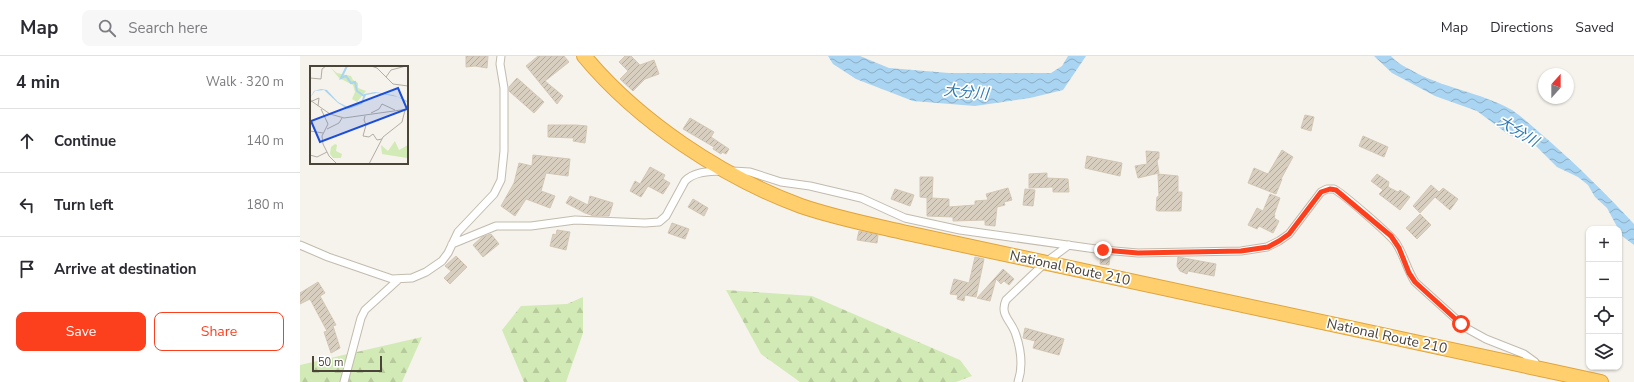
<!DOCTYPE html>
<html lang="en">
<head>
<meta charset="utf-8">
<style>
  :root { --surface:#fff; --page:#f7f7f7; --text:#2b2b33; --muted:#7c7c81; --line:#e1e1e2; --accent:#fc3f1d }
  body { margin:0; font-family:"Nunito Sans","Noto Sans JP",sans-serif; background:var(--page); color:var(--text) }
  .controls { position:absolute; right:12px; bottom:12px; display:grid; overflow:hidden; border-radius:8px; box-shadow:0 1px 3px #0004 }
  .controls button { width:36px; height:36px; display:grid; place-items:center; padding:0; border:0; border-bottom:1px solid var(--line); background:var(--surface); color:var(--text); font:20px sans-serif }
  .compass { position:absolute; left:1238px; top:12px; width:36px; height:36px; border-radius:50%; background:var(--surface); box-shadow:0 1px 3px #0004; rotate:21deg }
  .scale { position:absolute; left:12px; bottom:10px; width:70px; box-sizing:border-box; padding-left:4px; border:2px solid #4b4439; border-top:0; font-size:11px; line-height:14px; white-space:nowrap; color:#4b4439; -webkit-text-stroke:3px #fff; paint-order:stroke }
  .stop { position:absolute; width:12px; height:12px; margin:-9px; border:3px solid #fc3f1d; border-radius:50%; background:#fff }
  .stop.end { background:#fc3f1d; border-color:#fff; box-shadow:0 1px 4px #0008 }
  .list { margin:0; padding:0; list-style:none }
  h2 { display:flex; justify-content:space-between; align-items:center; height:52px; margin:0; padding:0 16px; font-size:17px }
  h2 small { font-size:13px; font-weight:400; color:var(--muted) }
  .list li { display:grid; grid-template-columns:26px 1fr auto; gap:12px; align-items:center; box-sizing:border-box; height:64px; padding:0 16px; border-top:1px solid var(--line) }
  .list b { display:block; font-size:15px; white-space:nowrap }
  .list em { font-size:13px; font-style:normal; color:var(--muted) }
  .actions { display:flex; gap:8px; padding:12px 16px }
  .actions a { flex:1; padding:9px 0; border:1px solid var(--accent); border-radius:8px; text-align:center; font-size:14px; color:var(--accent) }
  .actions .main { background:var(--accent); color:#fff }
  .icon { flex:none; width:22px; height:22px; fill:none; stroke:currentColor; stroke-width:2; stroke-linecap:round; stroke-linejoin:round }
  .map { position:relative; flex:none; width:1334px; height:326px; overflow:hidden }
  header { display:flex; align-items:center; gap:24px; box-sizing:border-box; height:56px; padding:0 20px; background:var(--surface); border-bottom:1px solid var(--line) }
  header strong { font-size:19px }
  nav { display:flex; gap:22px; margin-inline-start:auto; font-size:14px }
  .search { width:280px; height:36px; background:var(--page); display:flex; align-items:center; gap:10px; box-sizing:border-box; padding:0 14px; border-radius:8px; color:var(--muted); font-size:15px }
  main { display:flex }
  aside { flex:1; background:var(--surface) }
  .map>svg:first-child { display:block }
</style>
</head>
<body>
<header>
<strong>Map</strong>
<div class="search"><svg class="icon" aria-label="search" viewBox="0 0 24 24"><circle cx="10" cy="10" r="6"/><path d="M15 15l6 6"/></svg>Search here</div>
<nav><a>Map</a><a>Directions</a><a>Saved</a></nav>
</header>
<main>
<aside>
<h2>4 min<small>Walk · 320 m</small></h2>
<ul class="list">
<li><svg class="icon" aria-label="ahead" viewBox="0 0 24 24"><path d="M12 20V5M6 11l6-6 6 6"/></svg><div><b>Continue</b></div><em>140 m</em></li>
<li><svg class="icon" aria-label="left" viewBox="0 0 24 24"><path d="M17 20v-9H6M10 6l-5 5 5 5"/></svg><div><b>Turn left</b></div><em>180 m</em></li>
<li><svg class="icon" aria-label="arrive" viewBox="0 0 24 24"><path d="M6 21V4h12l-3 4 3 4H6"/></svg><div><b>Arrive at destination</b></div></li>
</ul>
<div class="actions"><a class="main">Save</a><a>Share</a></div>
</aside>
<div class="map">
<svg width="1334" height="326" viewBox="0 0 1334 326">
  <defs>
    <pattern id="forest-firs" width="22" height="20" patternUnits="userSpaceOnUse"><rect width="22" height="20" fill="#d2eab5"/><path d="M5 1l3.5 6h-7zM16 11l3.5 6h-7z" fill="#b6ca9c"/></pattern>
    <pattern id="water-waves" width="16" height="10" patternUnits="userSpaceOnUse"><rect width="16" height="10" fill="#a9d4f2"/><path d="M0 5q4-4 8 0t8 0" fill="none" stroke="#8caec5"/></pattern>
    <pattern id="building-hatch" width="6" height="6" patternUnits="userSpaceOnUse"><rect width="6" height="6" fill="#d8cfc1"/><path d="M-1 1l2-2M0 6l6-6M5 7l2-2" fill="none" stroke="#b1aa9e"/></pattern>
  </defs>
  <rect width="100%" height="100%" fill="#f6f3ec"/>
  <path fill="url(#forest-firs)" d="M426 234 512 240 660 304 672 320 656 326H500L461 298Z
    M283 241V277L266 326H224L202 274 221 250 267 248Z
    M122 281 102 326H0V309Z"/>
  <path fill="url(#water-waves)" d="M528 0H560L589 12 649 17H751L762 10 768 0H786L763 34 730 42 675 50 613 45 556 23 533 8Z
    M1074 0H1091C1096 6 1103 10 1111 14 1142 32 1180 36 1212 54 1225 63 1235 73 1247 83 1278 110 1306 138 1334 168V189L1322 180 1307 152 1295 141 1288 129 1278 121 1257 111 1233 87 1209 79 1177 55 1135 40 1092 17Z"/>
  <path fill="url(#building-hatch)" stroke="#d3c7b4" d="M166 0H188L187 12 175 10 166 11Z
    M238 0H264L269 6 245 25 263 40 257 48 226 10Z
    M325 0H331L340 9 354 4 359 18 345 23 333 35 320 23 328 15 319 6Z
    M217 22 244 46 234 57 209 35V31Z
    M1005 59 1014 61 1011 75 1001 72Z
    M390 62 414 76 411 81 429 93 426 98 422 96 421 98 413 93 414 91 383 73Z
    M248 69H276L287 70 285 87 273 85 274 82 248 81Z
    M1063 80 1088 91 1084 101 1059 90Z
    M982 94 993 101 981 123H982L976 138 948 127 954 112 968 118Z
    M846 95 859 96V102L857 105 859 117 838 122 835 110 847 108Z
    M233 99 270 103 268 120 246 117 241 135 255 140 250 152 226 143 215 160 201 150 214 127 219 107 232 110Z
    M787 100 822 107 820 120 785 112Z
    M350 111 365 119 363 123 370 127 363 138 348 130 341 141 330 135 335 125 340 128Z
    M747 117V122L768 123 769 136H753V131L729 132V118Z
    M858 118 878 120V136H882L881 155H858L856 154 857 141 859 140Z
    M1077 118 1089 126 1088 131 1098 136 1100 134 1110 141 1100 154 1079 138 1083 134 1071 125Z
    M620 121H633L632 142 649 143V151L675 149V145L688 144 686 138 708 132 712 144 704 146 705 149 697 151 695 170 685 169V164L653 165V161L627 160V142H629L620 141Z
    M1131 129 1139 136 1143 132 1158 143 1150 154 1135 141 1120 157 1113 150Z
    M595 133 614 139 610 150 591 143Z
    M725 133 735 134 733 150 723 149Z
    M970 138 980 142 974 159H975L974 162 979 165 973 177 959 170 957 173 948 169 957 152 963 155Z
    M270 140 288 149 290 140 313 147 309 160H294L285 157 266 147Z
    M393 143 408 152 404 160 388 151Z
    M1120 158 1131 169 1117 183 1106 172Z
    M372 167 389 173 385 183 368 177Z
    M257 174 270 176 266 194 250 190 253 178 256 179Z
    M559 175 578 179 577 187 557 184Z
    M191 178 199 188 183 201 173 189 182 181Z
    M801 199 810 200 809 209 800 208Z
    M156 200 167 211 150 228 144 222 151 215 145 210Z
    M675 201 684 203 676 241 665 239 664 245 657 243 658 239 650 238 654 223 669 227Z
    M878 201 916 208 914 220 888 215 887 218 880 215 877 210Z
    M703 213 714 223 709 229 704 225 701 228 696 223 690 245 677 242Z
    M18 226 25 237 20 240 36 269 33 270 40 292 31 297 24 276 27 275 10 243 0 248V237Z
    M725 272 764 283 759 299 733 292 735 285 723 282Z"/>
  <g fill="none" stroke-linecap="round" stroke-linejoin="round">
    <g stroke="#c2bbae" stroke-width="9">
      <path id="street" d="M432 115 450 116 481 126 510 130 561 142 605 162 660 174 803 194 838 197 941 195 967 191 979 185 989 178 1021 136 1027 133H1034C1042 137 1091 179 1096 187 1104 199 1107 214 1115 226L1166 272 1186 283 1224 298 1235 306V312
        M152 188 196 170H231L275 164 345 167 359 166 366 160 385 125C395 115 409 116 422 115
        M0 189 28 201 92 223 112 222 126 216 142 205 148 197 158 176 194 138 201 124 204 95V32L200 8 201 0
        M44 326 61 262 65 254 98 224
        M718 326C723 311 721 294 716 279 712 265 699 259 706 244L746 206 769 189"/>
    </g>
    <g stroke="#e0a43c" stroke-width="16">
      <path id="highway" d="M284 0C338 65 422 121 501 150 536 162 572 169 607 177L1301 326"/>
    </g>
    <use href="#street" stroke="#fff" stroke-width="7"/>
    <use href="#highway" stroke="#ffcf6e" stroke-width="14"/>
  </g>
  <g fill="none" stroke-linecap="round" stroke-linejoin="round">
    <path stroke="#fc3f1d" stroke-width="5" d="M803 194 838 197 941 195 968 191 979 185 989 178 1021 136 1030 133 1036 134 1091 180 1099 192 1109 217 1115 226 1161 268"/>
  </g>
  <g text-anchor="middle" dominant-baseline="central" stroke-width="3.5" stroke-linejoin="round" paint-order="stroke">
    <g font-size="14" fill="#4b4439" stroke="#fff">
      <text transform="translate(770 212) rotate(12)">National Route 210</text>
      <text transform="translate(1087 280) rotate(12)">National Route 210</text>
    </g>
    <g font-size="15" font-style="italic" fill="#2e7ab2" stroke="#fff">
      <text transform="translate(666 36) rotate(5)">大分川</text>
      <text transform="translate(1218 75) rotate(31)">大分川</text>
    </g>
  </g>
  <g transform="translate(10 10)">
    <rect width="98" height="98" fill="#f6f3ec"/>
    <path d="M21 2 27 7 41 10 43 14 48 17V22L56 25 47 36 42 33 45 26 43 19 29 12ZM85 75 89 84 98 79 97 92 72 88 71 79 78 85ZM25 78 27 79 26 85 32 88 31 92H23L20 88 21 81Z" fill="#d2eab5"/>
    <path d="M11 23 17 24 28 36 38 41 51 37 54 28 65 26 83 29 96 34 98 37 88 31 67 27 56 29 52 38 38 43 28 37 14 24 5 25 0 32 4 25Z" fill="#a9d4f2"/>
    <path fill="none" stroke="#a9d4f2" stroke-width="2" d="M37 0 31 12 36 10 41 17 45 16 47 25 54 30"/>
    <path fill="none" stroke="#b2ada4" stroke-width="1" d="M61 0 67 2 83 18 98 20M76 11 81 4 96 0M0 12 11 13 12 3 16 0M0 34 20 48 34 52 98 43M0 36 9 32 8 40M11 43 18 58 12 70 13 78 19 90 27 98M61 47 69 43 72 38 85 44M55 50 54 54 56 59 53 70 59 71 63 68 67 74 72 73M17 63 29 57 32 52M0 65 13 67M0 89 7 91 17 86M59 98 73 71 92 56 95 44"/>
    <path fill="#1d4ed8" fill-opacity="0.15" stroke="#1d4ed8" stroke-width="2" d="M88 22 97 43 10 76 1 55Z"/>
    <rect width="98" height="98" fill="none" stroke="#4b4439" stroke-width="2"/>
  </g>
</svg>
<div class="controls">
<button>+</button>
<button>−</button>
<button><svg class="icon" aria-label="locate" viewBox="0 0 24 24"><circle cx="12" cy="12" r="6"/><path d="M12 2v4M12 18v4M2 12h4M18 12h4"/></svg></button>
<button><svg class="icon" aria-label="layers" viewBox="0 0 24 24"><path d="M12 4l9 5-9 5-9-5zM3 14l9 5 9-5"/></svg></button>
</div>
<svg class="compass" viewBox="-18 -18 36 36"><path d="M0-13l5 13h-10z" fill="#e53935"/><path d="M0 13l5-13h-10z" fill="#7c7c81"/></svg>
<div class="scale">50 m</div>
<div class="stop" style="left:1161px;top:268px"></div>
<div class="stop end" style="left:803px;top:194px"></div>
</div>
</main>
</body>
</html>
